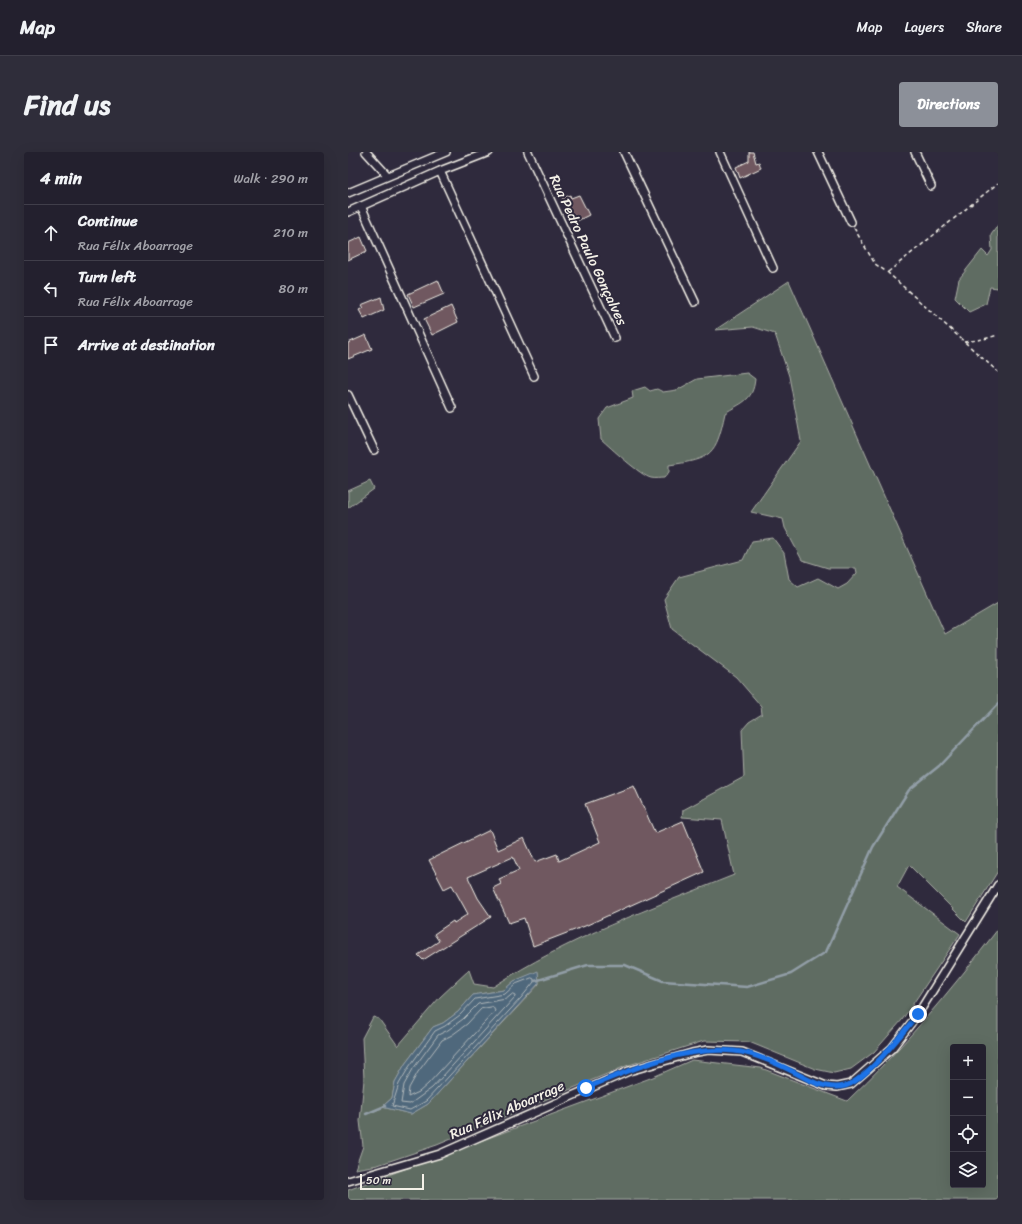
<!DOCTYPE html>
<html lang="en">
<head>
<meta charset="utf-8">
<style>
  :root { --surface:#23202e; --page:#2f2d3a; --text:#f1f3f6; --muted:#a3a3aa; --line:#403e4a; --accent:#8c9099 }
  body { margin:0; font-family:Sriracha,sans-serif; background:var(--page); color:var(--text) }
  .controls { position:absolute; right:12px; bottom:12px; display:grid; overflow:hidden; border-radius:4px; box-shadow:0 4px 16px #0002 }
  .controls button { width:36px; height:36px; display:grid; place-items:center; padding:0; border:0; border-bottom:1px solid var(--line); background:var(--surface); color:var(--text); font:20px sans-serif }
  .scale { position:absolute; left:12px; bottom:10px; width:64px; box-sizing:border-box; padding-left:4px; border:2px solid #f4f1e8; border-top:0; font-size:11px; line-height:14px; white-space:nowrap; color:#f4f1e8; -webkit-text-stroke:3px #2f2a3d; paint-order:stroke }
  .stop { position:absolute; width:12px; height:12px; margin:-9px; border:3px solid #1a73e8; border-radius:50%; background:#fff }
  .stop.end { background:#1a73e8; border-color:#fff; box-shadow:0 1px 4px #0008 }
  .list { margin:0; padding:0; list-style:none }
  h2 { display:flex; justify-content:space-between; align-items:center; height:52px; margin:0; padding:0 16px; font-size:17px }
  h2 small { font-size:13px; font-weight:400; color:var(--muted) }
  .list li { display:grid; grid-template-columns:26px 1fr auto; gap:12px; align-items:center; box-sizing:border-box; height:56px; padding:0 16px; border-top:1px solid var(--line) }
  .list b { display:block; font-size:15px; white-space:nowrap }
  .list p { margin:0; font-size:13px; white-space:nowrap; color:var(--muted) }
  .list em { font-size:13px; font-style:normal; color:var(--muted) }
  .icon { flex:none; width:22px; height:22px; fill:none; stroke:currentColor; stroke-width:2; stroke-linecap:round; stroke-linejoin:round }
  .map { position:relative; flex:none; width:650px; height:1048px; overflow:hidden; border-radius:4px }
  header { display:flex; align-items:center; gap:24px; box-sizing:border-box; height:56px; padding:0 20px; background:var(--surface); border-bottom:1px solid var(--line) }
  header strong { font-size:19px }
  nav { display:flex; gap:22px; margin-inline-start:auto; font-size:14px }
  .intro { display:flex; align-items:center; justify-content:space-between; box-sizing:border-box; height:96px; padding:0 24px }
  h1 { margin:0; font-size:28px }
  .button { padding:10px 18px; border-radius:4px; background:var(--accent); color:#fff; font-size:14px; font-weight:700 }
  main { display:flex; gap:24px; padding:0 24px }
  aside { flex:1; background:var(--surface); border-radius:4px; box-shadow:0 4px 16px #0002 }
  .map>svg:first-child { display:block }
</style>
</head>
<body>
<header>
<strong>Map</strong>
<nav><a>Map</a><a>Layers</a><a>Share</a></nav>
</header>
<div class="intro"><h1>Find us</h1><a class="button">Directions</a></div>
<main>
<aside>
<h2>4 min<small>Walk · 290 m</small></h2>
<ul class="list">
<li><svg class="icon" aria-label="ahead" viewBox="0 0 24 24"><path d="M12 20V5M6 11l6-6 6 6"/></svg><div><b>Continue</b><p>Rua Félix Aboarrage</p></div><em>210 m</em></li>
<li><svg class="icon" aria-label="left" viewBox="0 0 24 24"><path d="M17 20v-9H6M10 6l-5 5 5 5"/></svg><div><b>Turn left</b><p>Rua Félix Aboarrage</p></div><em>80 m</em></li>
<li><svg class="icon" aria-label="arrive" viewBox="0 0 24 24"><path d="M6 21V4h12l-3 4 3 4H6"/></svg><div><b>Arrive at destination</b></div></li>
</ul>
</aside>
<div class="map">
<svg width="650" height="1048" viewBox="0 0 650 1048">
  <rect width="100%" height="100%" fill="#2f2a3d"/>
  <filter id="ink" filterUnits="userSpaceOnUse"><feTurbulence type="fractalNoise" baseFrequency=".025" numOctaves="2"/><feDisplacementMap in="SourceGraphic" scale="8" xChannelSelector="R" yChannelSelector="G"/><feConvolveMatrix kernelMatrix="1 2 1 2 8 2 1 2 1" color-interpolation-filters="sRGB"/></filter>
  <g filter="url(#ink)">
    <path fill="#5f6c62" stroke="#aaaea5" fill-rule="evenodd" d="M650 73V136L642 135 638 152 621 160 607 146 611 127 634 98 640 104 644 98 643 83Z
      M441 129 597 482 650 451V719L618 770 561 713 549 735 612 782 554 868 526 900 503 917 486 921 467 917 401 890 356 889 278 914 89 993 30 1013 7 1017 15 994 12 969 16 928 14 886 25 865 31 867 50 894 92 845 121 818 126 832 145 835C219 786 304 756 386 723L374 668 334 665 335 658 396 625 394 578 401 570 414 562 413 554 388 525 324 477 316 447 331 425 395 408 404 389 425 386 436 401 441 427 450 435 470 426 490 437 499 432 509 421 508 416H480L454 408 437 376 435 367 403 360 453 289 441 224 427 182 405 175 367 178ZM190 820 191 832 80 952 63 962 34 955 44 946 47 930 57 912 85 875 95 871 110 860 125 843 156 838 166 829Z
      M399 221 407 227C405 250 392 251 377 261 368 303 364 307 321 313V320L316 326C312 326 307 327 303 326 293 324 262 295 253 287L251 267 259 256 285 246 284 239 297 235 302 239 309 237 315 240 329 238 349 227Z
      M22 329 26 337 0 356V339Z
      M650 777V1048H0V1038L305 925 344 908 413 916 499 949C555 896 603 838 650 777ZM605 895H635V1033H605Z"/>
    <path fill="#50677b" stroke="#929ea7" d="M190 819 191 831 80 952 63 962 34 955 44 946 47 930 57 912 85 875 95 871 110 860 125 843 156 838 166 829Z"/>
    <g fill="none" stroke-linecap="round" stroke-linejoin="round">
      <path stroke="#b2babc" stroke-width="1" d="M184 826 186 827V830L173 846 78 949 62 958 44 954 51 932 61 915 87 879 97 874 112 863 127 847 157 842 168 832Z
        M165 842 167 843V845L84 936 62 952 53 951 56 933 65 917 90 883 100 878 115 867 130 852 158 847Z
        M145 855 147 859 80 932 71 940 60 945 61 936 70 920 94 888 104 883 119 872 133 857Z"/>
      <path stroke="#929ea7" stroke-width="2.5" d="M187 829 240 813H277L315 829 399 835 443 822 478 800 525 695 561 638 591 614 650 552
        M18 962 37 954"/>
    </g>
    <path fill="#705960" stroke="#f4f1e8" d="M401 0H405L408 11 411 10 413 16 392 26 388 15 401 9Z
      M222 43 223 46 231 43 241 63 225 71 214 47Z
      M13 85 19 99 0 108V91Z
      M90 128 96 142 66 155 60 142Z
      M33 145 36 158 16 167 11 158 15 156 13 153Z
      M103 154 110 170 84 183 76 167Z
      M18 183 24 197 0 207V191Z
      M286 634 307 681 335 669 356 720 237 774 185 794 176 766 161 771 145 736 153 732 151 727 171 718 165 705 120 725 130 746 143 765 75 808 70 803 91 789 86 782 105 769 106 771 120 762 104 733 96 737 81 708 142 678 150 698 176 686 187 710 209 702 211 709 252 690 237 652Z"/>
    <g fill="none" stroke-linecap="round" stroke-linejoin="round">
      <g stroke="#f4f1e8" stroke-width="10">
        <path id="street" d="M18 0 39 23
          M180 0 267 186
          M276 0 347 150
          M372 0 425 116
          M470 0 503 70
          M567 0 583 34
          M92 19 186 224
          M0 41 98 0
          M13 54 104 256
          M0 60 92 19 141 0
          M0 243 26 298
          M0 1029 92 1002 281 919 344 901 360 898 394 900 478 934 489 935 503 932 544 896 570 862 650 733"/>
      </g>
      <path stroke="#f4f1e8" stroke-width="1.5" stroke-dasharray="4 3" stroke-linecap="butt" d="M506 76 527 112 539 120 650 220
        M540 120 650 31
        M616 190 636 187 650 183"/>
      <use href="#street" stroke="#2f2a3d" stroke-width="7"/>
    </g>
  </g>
  <g fill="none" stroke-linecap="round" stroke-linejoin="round" filter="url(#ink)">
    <path stroke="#1a73e8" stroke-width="5" d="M238 936C284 917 336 894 386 899 409 901 439 916 459 927 470 933 485 937 497 934 518 929 556 879 570 862"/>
  </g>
  <g text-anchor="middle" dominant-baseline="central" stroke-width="4" stroke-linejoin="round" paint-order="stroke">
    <g font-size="14" fill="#f4f1e8" stroke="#2f2a3d">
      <text transform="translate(240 98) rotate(65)">Rua Pedro Paulo Gonçalves</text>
      <text transform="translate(159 958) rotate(-24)">Rua Félix Aboarrage</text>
    </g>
  </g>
</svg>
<div class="controls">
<button>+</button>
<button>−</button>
<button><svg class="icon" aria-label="locate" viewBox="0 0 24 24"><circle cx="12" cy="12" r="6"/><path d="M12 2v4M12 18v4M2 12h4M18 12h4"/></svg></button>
<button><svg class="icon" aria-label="layers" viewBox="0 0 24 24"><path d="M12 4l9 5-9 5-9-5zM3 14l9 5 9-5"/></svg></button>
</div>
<div class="scale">50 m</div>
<div class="stop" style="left:238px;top:936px"></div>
<div class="stop end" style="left:570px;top:862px"></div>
</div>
</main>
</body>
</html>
